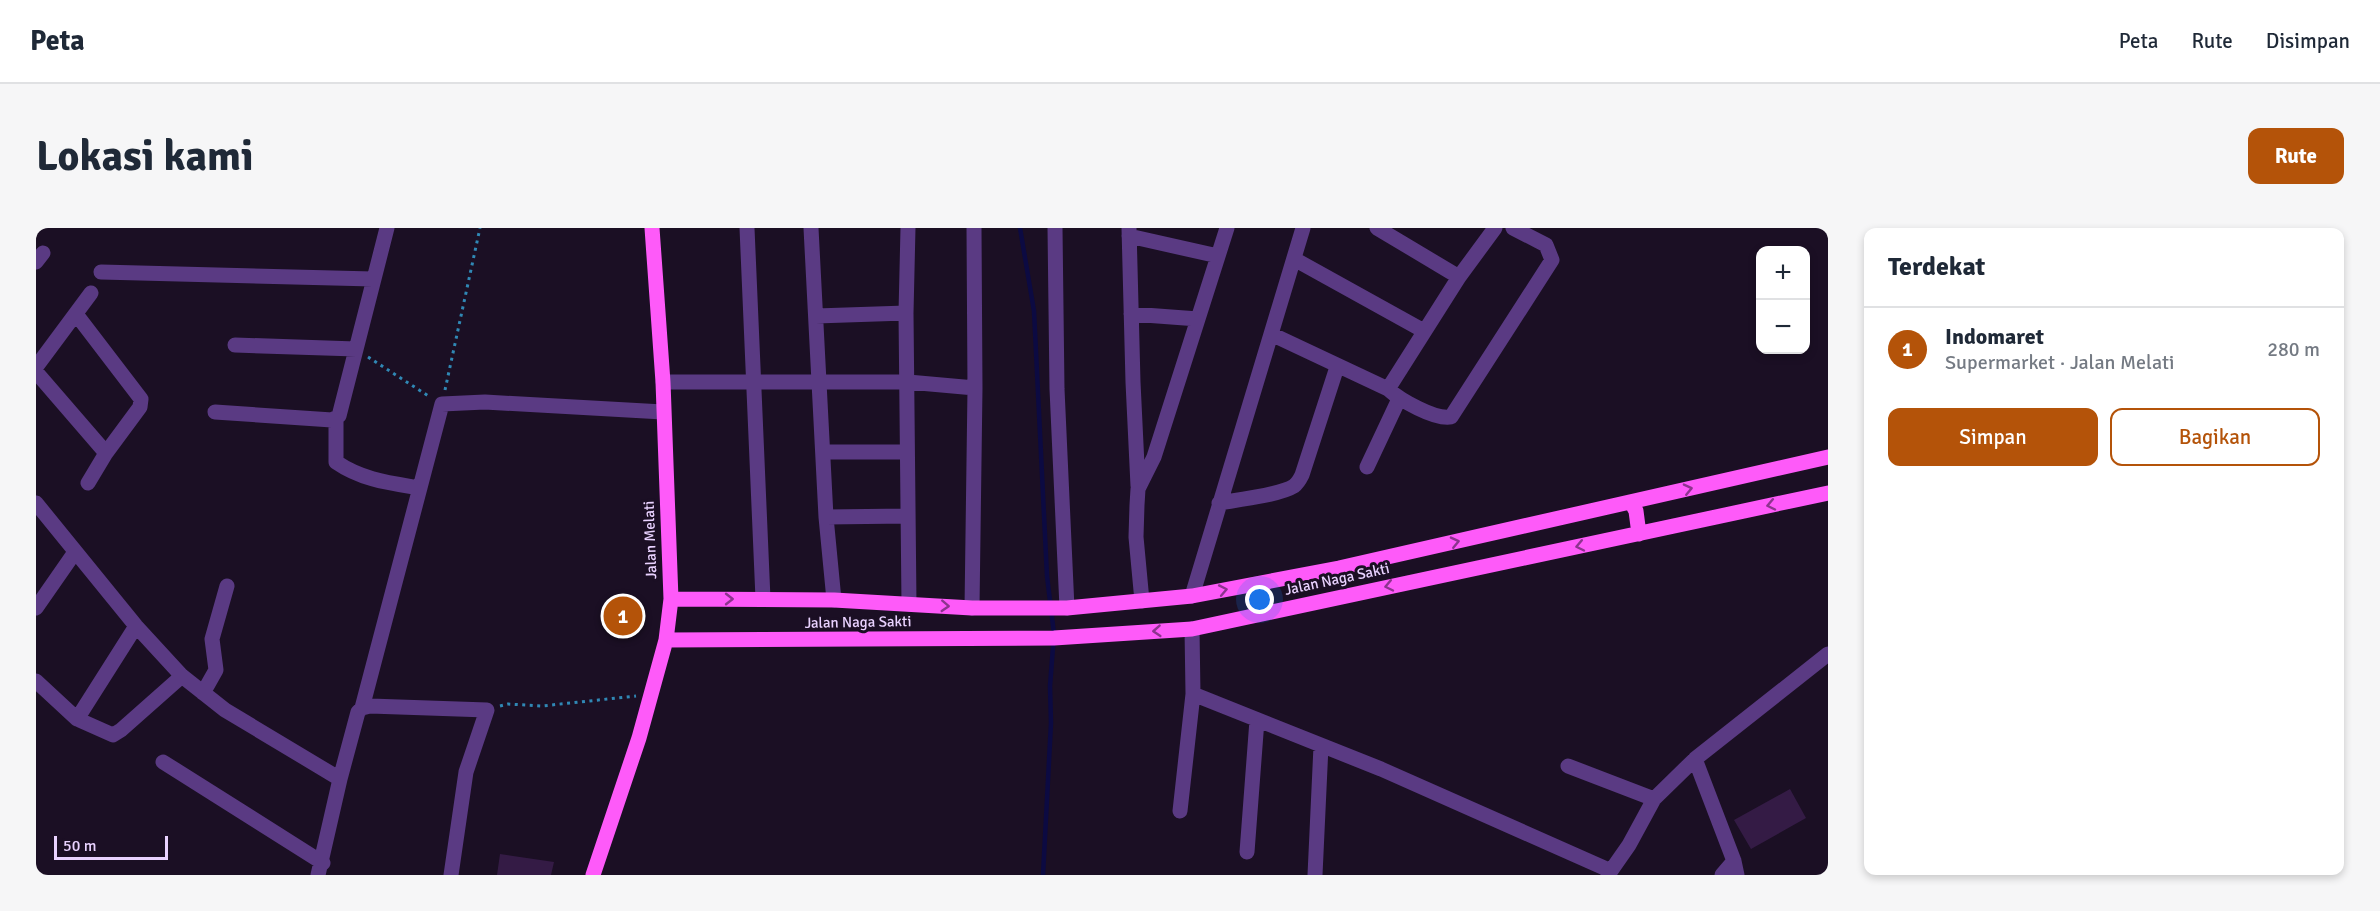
<!DOCTYPE html>
<html lang="id">
<head>
<meta charset="utf-8">
<style>
  :root { --surface:#fff; --page:#f6f6f7; --text:#1f2937; --muted:#747a83; --line:#e0e1e3; --accent:#b45309 }
  body { margin:0; font-family:Signika,sans-serif; background:var(--page); color:var(--text) }
  .controls { position:absolute; right:18px; top:18px; display:grid; overflow:hidden; border-radius:12px; box-shadow:0 3px 9px #0003 }
  .controls button { width:54px; height:54px; display:grid; place-items:center; padding:0; border:0; border-bottom:2px solid var(--line); background:var(--surface); color:var(--text); font:30px sans-serif }
  .scale { position:absolute; left:18px; bottom:15px; width:114px; box-sizing:border-box; padding-left:6px; border:3px solid #e9d2ff; border-top:0; font-size:16px; line-height:21px; white-space:nowrap; color:#e9d2ff; -webkit-text-stroke:4px #1b0f24; paint-order:stroke }
  .you { position:absolute; left:1224px; top:372px; width:21px; height:21px; margin:-15px; border:4px solid #fff; border-radius:50%; background:#1a73e8; box-shadow:0 0 0 9px #1a73e833 }
  .badge { display:grid; place-items:center; width:39px; height:39px; border-radius:50%; background:var(--accent); color:#fff; font-size:20px; font-weight:700 }
  .pin { position:absolute; translate:-50% -50%; border:3px solid #fff; box-shadow:0 2px 6px #0006 }
  .list { margin:0; padding:0; list-style:none }
  h2 { display:flex; justify-content:space-between; align-items:center; height:78px; margin:0; padding:0 24px; font-size:26px }
  h2 small { font-size:20px; font-weight:400; color:var(--muted) }
  .list li { display:grid; grid-template-columns:39px 1fr auto; gap:18px; align-items:center; box-sizing:border-box; height:84px; padding:0 24px; border-top:2px solid var(--line) }
  .list b { display:block; font-size:22px; white-space:nowrap }
  .list p { margin:0; font-size:20px; white-space:nowrap; color:var(--muted) }
  .list em { font-size:20px; font-style:normal; color:var(--muted) }
  .actions { display:flex; gap:12px; padding:18px 24px }
  .actions a { flex:1; padding:14px 0; border:2px solid var(--accent); border-radius:12px; text-align:center; font-size:21px; color:var(--accent) }
  .actions .main { background:var(--accent); color:#fff }
  .map { position:relative; flex:none; width:1792px; height:647px; overflow:hidden; border-radius:12px }
  header { display:flex; align-items:center; gap:36px; box-sizing:border-box; height:84px; padding:0 30px; background:var(--surface); border-bottom:2px solid var(--line) }
  header strong { font-size:28px }
  nav { display:flex; gap:33px; margin-inline-start:auto; font-size:21px }
  .intro { display:flex; align-items:center; justify-content:space-between; box-sizing:border-box; height:144px; padding:0 36px }
  h1 { margin:0; font-size:42px }
  .button { padding:15px 27px; border-radius:12px; background:var(--accent); color:#fff; font-size:21px; font-weight:700 }
  main { display:flex; gap:36px; padding:0 36px }
  aside { flex:1; background:var(--surface); border-radius:12px; box-shadow:0 3px 9px #0003 }
  .map>svg:first-child { display:block }
</style>
</head>
<body>
<header>
<strong>Peta</strong>
<nav><a>Peta</a><a>Rute</a><a>Disimpan</a></nav>
</header>
<div class="intro"><h1>Lokasi kami</h1><a class="button">Rute</a></div>
<main>
<div class="map">
<svg width="1792" height="647" viewBox="0 0 1792 647">
  <rect width="100%" height="100%" fill="#1b0f24"/>
  <g fill="none" stroke-linecap="round" stroke-linejoin="round">
    <path stroke="#0c0a42" stroke-width="4.5" d="M984 0 998 83 1011 348 1018 406 1014 458 1015 495 1007 647"/>
  </g>
  <path fill="#341b45" d="M603 379 600 396 574 397 573 381Z
    M1754 561 1770 590 1715 621 1698 592Z
    M464 626 518 634 515 647H461Z"/>
  <g fill="none" stroke-linecap="round" stroke-linejoin="round">
    <path stroke="#3088b5" stroke-width="3" stroke-dasharray="3 4.5" stroke-linecap="butt" d="M332 129 394 169
      M409 162 444 0
      M464 478 472 476 506 478 600 468"/>
    <path stroke="#5a3a83" stroke-width="15" d="M711 0 727 371
      M775 0 790 289 798 372
      M872 0 870 85 873 376
      M938 0 939 160
      M1019 0 1021 161 1031 380
      M1093 0 1097 154 1102 258
      M1341 0 1423 49
      M1093 8 1182 28
      M1258 31 1388 103
      M0 34 7 25
      M65 44 337 51
      M40 86 105 171 104 179 70 225 52 255
      M1095 86 1162 91
      M780 88 870 85
      M1235 106 1352 161C1364 172 1399 192 1415 189L1516 32 1510 17 1477 0
      M199 117 320 121
      M0 139 55 65
      M0 144 70 225
      M627 154H872L939 160 936 380
      M1352 161 1423 49 1459 0
      M179 184 296 192 303 188 351 0
      M300 190V234C326 252 354 255 384 260
      M787 224H871
      M1331 239 1363 171
      M0 275 100 398 146 448 189 482 304 551
      M1183 275C1201 272 1244 267 1258 258 1262 255 1264 251 1266 247L1301 139
      M790 289 871 288
      M1156 368 1267 0
      M1106 373 1100 309 1101 277 1102 261 1118 229 1191 0
      M0 380 39 324
      M0 453 41 491 77 507 85 502 146 448
      M167 465 180 442 176 411 191 358
      M1157 466 1345 541 1573 642
      M326 480 406 176 449 174 627 184
      M41 491 100 398
      M1659 531 1698 633 1701 647
      M127 534 287 635
      M1532 538 1618 571
      M1144 583 1157 466 1156 401
      M1211 624 1221 492
      M282 647 304 551 322 484 326 480 334 478 451 482 430 544 415 647
      M1279 647 1285 518
      M1572 647 1593 617 1618 571 1659 531 1792 426
      M1686 647 1698 633"/>
    <path stroke="#fe5af9" stroke-width="15" d="M1595 274 1600 283 1603 306
      M635 371 798 372 936 380H1031L1156 368 1303 340 1792 229
      M630 412 1018 410 1156 401 1792 265
      M557 647 603 510 630 412 635 371 627 154 616 0"/>
  </g>
  <defs><path id="oneway-chevron" d="M-2-3.5L2.5 0L-2 3.5" fill="none" stroke-width="1.6" stroke-linecap="round" stroke-linejoin="round" transform="scale(1.5)"/></defs>
  <g stroke="#8c348e">
    <use href="#oneway-chevron" transform="translate(1652 261) rotate(-13)"/>
    <use href="#oneway-chevron" transform="translate(1735 277) rotate(168)"/>
    <use href="#oneway-chevron" transform="translate(1419 314) rotate(-13)"/>
    <use href="#oneway-chevron" transform="translate(1544 318) rotate(168)"/>
    <use href="#oneway-chevron" transform="translate(1353 358) rotate(168)"/>
    <use href="#oneway-chevron" transform="translate(1187 362) rotate(-11)"/>
    <use href="#oneway-chevron" transform="translate(693 371)"/>
    <use href="#oneway-chevron" transform="translate(909 378) rotate(3)"/>
    <use href="#oneway-chevron" transform="translate(1121 403) rotate(176)"/>
  </g>
  <g text-anchor="middle" dominant-baseline="central" stroke-width="6" stroke-linejoin="round" paint-order="stroke">
    <g font-size="15" fill="#e9d2ff" stroke="#1b0f24">
      <text transform="translate(614 312) rotate(-92)">Jalan Melati</text>
      <text transform="translate(1301 351) rotate(-12)">Jalan Naga Sakti</text>
      <text transform="translate(822 394) rotate(-1)">Jalan Naga Sakti</text>
    </g>
  </g>
</svg>
<div class="controls">
<button>+</button>
<button>−</button>
</div>
<div class="scale">50 m</div>
<div class="you"></div>
<div class="pin badge" style="left:587px;top:388px">1</div>
</div>
<aside>
<h2>Terdekat<small></small></h2>
<ul class="list">
<li><span class="badge">1</span><div><b>Indomaret</b><p>Supermarket · Jalan Melati</p></div><em>280 m</em></li>
</ul>
<div class="actions"><a class="main">Simpan</a><a>Bagikan</a></div>
</aside>
</main>
</body>
</html>
